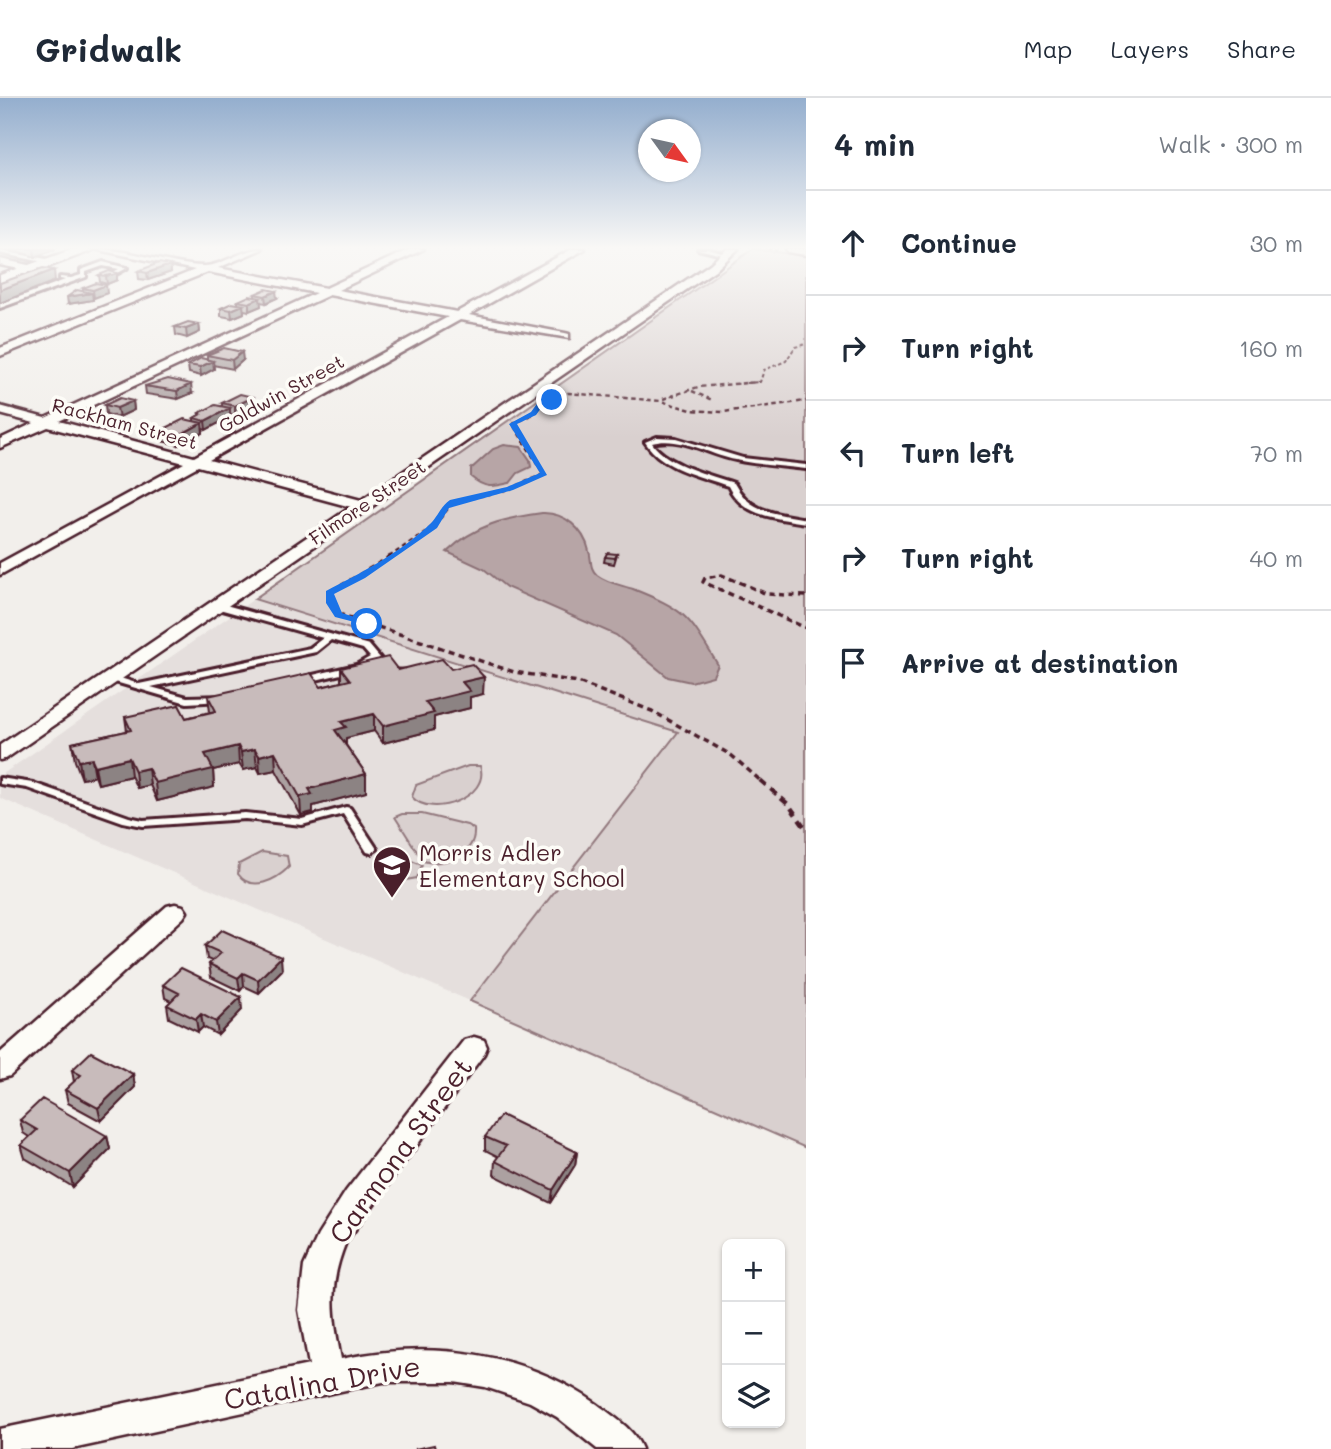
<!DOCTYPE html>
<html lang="en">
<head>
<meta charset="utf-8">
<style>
  :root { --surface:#fff; --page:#f2f2f3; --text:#1f2937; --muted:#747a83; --line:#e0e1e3 }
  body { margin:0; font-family:Mali,sans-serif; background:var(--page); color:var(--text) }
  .controls { position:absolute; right:21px; bottom:21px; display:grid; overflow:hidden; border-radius:10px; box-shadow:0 2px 5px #0004 }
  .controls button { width:63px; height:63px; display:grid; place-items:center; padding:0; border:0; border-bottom:2px solid var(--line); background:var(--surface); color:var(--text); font:35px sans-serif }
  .compass { position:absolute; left:638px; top:21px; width:63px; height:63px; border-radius:50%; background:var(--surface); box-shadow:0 2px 5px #0004; rotate:123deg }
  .stop { position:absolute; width:21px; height:21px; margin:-16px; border:5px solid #1a73e8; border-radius:50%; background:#fff }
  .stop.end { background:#1a73e8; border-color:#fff; box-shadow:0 2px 7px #0008 }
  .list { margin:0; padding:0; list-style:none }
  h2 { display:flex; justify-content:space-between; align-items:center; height:91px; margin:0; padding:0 28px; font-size:30px }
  h2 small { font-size:23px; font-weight:400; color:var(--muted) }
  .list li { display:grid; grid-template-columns:46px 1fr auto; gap:21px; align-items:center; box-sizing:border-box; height:105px; padding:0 28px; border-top:2px solid var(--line) }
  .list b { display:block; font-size:26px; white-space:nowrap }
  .list em { font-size:23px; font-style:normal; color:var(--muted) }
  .icon { flex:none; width:38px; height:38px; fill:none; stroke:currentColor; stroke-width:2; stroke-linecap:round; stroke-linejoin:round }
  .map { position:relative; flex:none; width:806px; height:1351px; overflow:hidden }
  header { display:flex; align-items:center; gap:42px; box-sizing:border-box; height:98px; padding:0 35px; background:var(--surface); border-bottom:2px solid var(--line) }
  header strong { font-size:33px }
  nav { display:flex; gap:38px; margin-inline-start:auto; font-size:24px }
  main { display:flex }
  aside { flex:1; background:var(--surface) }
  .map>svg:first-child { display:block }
</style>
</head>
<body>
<header>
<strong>Gridwalk</strong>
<nav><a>Map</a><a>Layers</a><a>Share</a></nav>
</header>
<main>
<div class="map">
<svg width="806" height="1351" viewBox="0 0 806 1351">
  <rect width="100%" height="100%" fill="#f2efeb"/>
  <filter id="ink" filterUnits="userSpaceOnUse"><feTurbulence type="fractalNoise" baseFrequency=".0143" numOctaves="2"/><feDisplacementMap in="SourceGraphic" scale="14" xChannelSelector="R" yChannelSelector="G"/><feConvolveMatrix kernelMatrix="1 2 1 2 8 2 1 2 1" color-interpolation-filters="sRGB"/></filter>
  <g filter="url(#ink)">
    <path fill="#e5dfdd" d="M254 501 679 634 470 903 0 700V678Z"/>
    <path fill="#d9d0cf" stroke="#92787d" stroke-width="2" d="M753 151 806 158V1050L470 903 678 634 254 501Z
      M468 668H480C491 699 431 721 412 699L416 687Z
      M402 716H422L467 727 474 731C476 756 445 769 423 763L395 719Z
      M262 754 287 758 289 769C276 782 252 795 238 776L239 766Z
      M404 760 422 767 417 780 406 782 390 776 388 771 391 765Z"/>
    <path fill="#b7a5a6" stroke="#8b6f75" stroke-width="2" d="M504 347 521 349 530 362 531 369 518 375 510 385C493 389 485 391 471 379V371L493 351Z
      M542 415C564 414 584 431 589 453 592 462 589 470 597 477 607 485 621 487 633 491 688 513 688 518 718 567L713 578 691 584 668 579 616 537 506 489 484 471 447 454C475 427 505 420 542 415Z"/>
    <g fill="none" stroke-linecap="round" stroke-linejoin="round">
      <g stroke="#4a1f2b" stroke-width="6">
        <path id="lane" d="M698 151H708L729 157 727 158Z
          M0 153 53 162 56 164 53 166 0 155Z
          M103 164 127 170 107 181 105 178 119 171 103 168 86 174V179L0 210V206L65 182 60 181V179L71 180 81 177V172Z
          M657 339 676 340 743 360 806 367V371C783 368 759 367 736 362 709 357 680 337 652 345 667 367 710 377 734 385 750 415 775 415 806 421V425C776 420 743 419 728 388 700 378 662 371 645 344Z
          M215 504 369 547 380 560 362 571 303 585 300 584 298 582 300 580 356 567 370 559 363 551 331 542 316 554 151 589 187 599 225 598 227 600 225 602 222 603 187 605 105 581 103 579 108 576 139 586 310 550 323 540 212 509V505Z
          M0 680 33 685 129 719 143 722 245 715 302 721 346 709 350 710 377 751 371 755 367 754 343 716 302 727 245 721 143 728 123 724 27 690 0 686Z"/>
      </g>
      <g stroke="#4a1f2b" stroke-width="5">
        <path id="street" d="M94 151C132 151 167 167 204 168 223 168 241 151 262 151L218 170 326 190 410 151H424L338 192 457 214 572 151H585L469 217 565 235 569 236V240L460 222 209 362 361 402 710 166 727 151H738L718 170 7 660 0 662V647L351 409 198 368 0 477V465L184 365 48 329 0 350V341L34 325 0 316V308L45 320 316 195 208 174 0 258V250L195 172ZM329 197 448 219 194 359 59 323Z
          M0 161 38 169 39 171 34 174 0 167Z
          M175 806 183 808 187 814 183 820 10 978 0 981V955L167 808Z
          M474 939 484 942 487 949 484 956 346 1144C328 1187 332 1216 341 1261 431 1242 521 1253 597 1306 614 1319 634 1331 642 1351H597L557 1319 530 1304 485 1289 454 1284H383L72 1351H0V1331L309 1267 299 1212 304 1168 318 1137 346 1093 464 942Z"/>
      </g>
      <g stroke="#4a1f2b" stroke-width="5">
        <path id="secondary" d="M74 151H96L0 187V177Z
          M786 151H806V157L788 154Z"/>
      </g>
      <path stroke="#4a1f2b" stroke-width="2" stroke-dasharray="3.5 2.5" stroke-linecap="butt" d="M768 151 780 153
        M735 286 760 284 764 272 786 263 795 249 806 246"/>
      <path stroke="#4a1f2b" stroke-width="2.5" stroke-dasharray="4.5 3.5" stroke-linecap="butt" d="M692 293 712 302
        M663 301 698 289 758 284
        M389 459 434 428 453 404 510 391 544 376 513 326 533 316 542 304 568 295 661 303 691 312 723 314 806 303"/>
      <path stroke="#4a1f2b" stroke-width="3.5" stroke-dasharray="6 4.5" stroke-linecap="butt" d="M391 458 329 495 339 516 514 574 578 584 652 613 731 657 762 684
        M806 498 767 496 722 477 705 480 703 484 806 530"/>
      <path stroke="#4a1f2b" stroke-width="4.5" stroke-dasharray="8 6" stroke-linecap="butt" d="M760 682 789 707 806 731"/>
      <use href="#lane" fill="#fdfcf7" fill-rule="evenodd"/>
      <use href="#street" fill="#fdfcf7" fill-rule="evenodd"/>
      <use href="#secondary" fill="#fdfcf7" fill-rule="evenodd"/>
    </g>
    <path fill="#aca1a1" stroke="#4a1f2b" stroke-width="2" d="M11 151H56L35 159Z
      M170 167 171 174 148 182 139 181 138 173Z
      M117 175V182L107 186 100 184 99 177Z
      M83 190 107 195 93 199V202L68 206 83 193Z
      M255 196 277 200 266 205 260 204 261 208 249 213 244 212V215L232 220 221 218V210L238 206V203L255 199Z
      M199 226 200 234 187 240 176 237 175 229Z
      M207 257 243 262 233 271 213 267 214 271 201 278 189 275 188 267 207 262Z
      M145 288 192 295 178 301 146 296Z
      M133 303 134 312 119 319 106 316 105 307Z
      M222 305 253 308 235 317 230 316V319L206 332 203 331V335L179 347 161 343 160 333 194 323V320L199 317V315L222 308Z
      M617 456 614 466 604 464 605 459Z
      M341 570 451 571 483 596 470 599V610L434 619V632L383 645 374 633 346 640V647L366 676V694L313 708V714L301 717 276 672 260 675 257 669 243 672 239 666 213 672 214 689 157 703 150 687 137 690 131 678 98 686 95 678 82 681 75 663 72 645 127 633 125 619 186 620 210 614 208 598 321 589 341 584Z
      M205 848 282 872 259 895 244 888 240 893 211 879 209 866 212 863 207 861Z
      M163 887 242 912 218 937 203 929 198 934 169 920 167 907 171 903 165 900Z
      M72 972 133 976 135 989 101 1023 68 1005 65 992 74 984Z
      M20 1022 107 1038 110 1051 73 1089 25 1060 21 1047 29 1039 23 1035Z
      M485 1039 577 1054 575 1067 551 1105 494 1077 495 1063 499 1059 485 1052Z"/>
    <path fill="#8c8383" stroke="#4a1f2b" stroke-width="2" d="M34 151H56L35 159Z
      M170 167 171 174 148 182 147 175Z
      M54 172 55 183 0 205V192Z
      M117 175V182L107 186 106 178Z
      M106 187 107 195 94 200 93 192Z
      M276 193 277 200 266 205 265 198Z
      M92 195 93 202 68 206 67 199Z
      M260 200 261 208 249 213V205Z
      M243 207 244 215 232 220 231 212Z
      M199 226 200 234 187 240 186 231Z
      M242 254 243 262 233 271 232 262Z
      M213 263 214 271 201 278 200 269Z
      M191 286 192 295 178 301 177 293Z
      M253 299V308L235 317V308Z
      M133 303 134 312 119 319 117 310Z
      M230 310V319L206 332 205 323Z
      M202 325 203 335 179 347 178 338Z
      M484 579 483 596 470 599V610L434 619V632L383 645V628L462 584Z
      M374 616V633L346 640V647L335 632 341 624Z
      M238 648 239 666 213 672 214 689 157 703 155 685 205 656Z
      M255 651 257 669 243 672 241 654Z
      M275 654 276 672 260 675 259 658Z
      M129 660 131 678 98 686 95 668Z
      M92 661 95 678 82 681 79 663Z
      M148 670 150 687 137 690 135 673Z
      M366 676V694L313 708V714L301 717 300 699 309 691Z
      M281 859 282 872 259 895 258 882Z
      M243 875 244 888 240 893 238 880Z
      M241 899 242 912 218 937 216 924Z
      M201 916 203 929 198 934 196 921Z
      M133 976 135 989 101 1023 98 1010Z
      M107 1038 110 1051 73 1089 70 1075Z
      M577 1054 575 1067 551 1105 553 1092Z"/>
    <path fill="#c8bbbb" stroke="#4a1f2b" stroke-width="2" d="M159 165 170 167 147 175 138 173Z
      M43 170 54 172 0 192V185Z
      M109 173 117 175 106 178 99 177Z
      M96 185 106 187 93 192 83 190Z
      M266 191 276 193 265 198 255 196Z
      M77 192 92 195 67 199Z
      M249 198 260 200 249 205 238 203Z
      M232 205 243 207 231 212 221 210Z
      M188 224 199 226 186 231 175 229Z
      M224 250 242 254 232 262 207 257Z
      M201 260 213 263 200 269 188 267Z
      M168 281 191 286 177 293 145 288Z
      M240 296 253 299 235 308 222 305Z
      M120 300 133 303 117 310 105 307Z
      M215 307 230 310 205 323 194 320 201 316 199 315Z
      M184 321 202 325 178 338 160 333Z
      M607 455 617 456 615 460 605 459Z
      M388 559 398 572 442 561 451 571 472 566 484 579 462 584 470 593 425 604 434 615 383 628 374 616 341 624 346 629 335 632 366 676 309 691 312 696 300 699 275 654 259 658 255 651 241 654 238 648 205 656 213 671 155 685 148 670 135 673 129 660 95 668 92 661 79 663 72 645 131 632 125 619 179 607 186 620 216 613 208 598 311 575 321 589 350 582 341 570Z
      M222 832 281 859 258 882 243 875 238 880 209 866 221 855 205 848Z
      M181 870 241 899 216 924 201 916 196 921 167 907 179 895 163 887Z
      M91 954 133 976 98 1010 65 992 81 977 72 972Z
      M42 1001 107 1038 70 1075 21 1047 37 1032 20 1022Z
      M501 1017 577 1054 553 1092 495 1063 506 1048 485 1039Z
      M434 1347 435 1351H415Z"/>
  </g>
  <linearGradient id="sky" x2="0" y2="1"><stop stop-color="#94aece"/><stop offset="0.44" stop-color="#f9f8f6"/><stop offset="1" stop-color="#f9f8f6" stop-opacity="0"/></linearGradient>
  <rect width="806" height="340" fill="url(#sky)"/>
  <path fill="#1a73e8" d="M554 300V303L544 306 536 317 517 326 547 377 513 392 449 410 437 430 365 480 334 496 342 515 370 524V528L335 519 326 505V493C361 475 401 454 429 427 438 419 440 409 450 402L507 389 540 375 509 326 531 314 539 303Z"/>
  <defs>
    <g id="school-pin" transform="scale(2.0125)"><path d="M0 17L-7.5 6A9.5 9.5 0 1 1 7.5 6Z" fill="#4a1f2b" stroke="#fdfcf7"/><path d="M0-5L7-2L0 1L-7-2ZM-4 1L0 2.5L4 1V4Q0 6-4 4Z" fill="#fff"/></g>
  </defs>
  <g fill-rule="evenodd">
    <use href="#school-pin" x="392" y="767"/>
  </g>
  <g text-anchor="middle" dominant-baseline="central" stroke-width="7" stroke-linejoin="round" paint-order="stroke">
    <g font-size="19" fill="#4a1f2b" stroke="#fdfcf7">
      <text transform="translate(281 295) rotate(-29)">Goldwin Street</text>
      <text transform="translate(125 325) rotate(15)">Rackham Street</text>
      <text transform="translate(367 404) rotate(-34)">Filmore Street</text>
    </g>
    <g font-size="23" fill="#4a1f2b" stroke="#fdfcf7" text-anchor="start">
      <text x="419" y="754">Morris Adler<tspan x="419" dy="26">Elementary School</tspan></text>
    </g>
    <g font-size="28" fill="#4a1f2b" stroke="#fdfcf7">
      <text transform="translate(400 1052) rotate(-54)">Carmona Street</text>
      <text transform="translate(322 1284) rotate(-10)">Catalina Drive</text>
    </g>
  </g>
</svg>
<div class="controls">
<button>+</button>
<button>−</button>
<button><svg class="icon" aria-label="layers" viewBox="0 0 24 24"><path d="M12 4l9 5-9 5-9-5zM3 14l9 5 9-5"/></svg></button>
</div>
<svg class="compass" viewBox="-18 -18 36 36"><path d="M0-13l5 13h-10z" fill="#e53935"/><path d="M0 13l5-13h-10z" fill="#747a83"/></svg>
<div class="stop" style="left:367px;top:526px"></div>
<div class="stop end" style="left:552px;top:302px"></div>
</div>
<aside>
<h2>4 min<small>Walk · 300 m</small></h2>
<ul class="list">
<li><svg class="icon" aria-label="ahead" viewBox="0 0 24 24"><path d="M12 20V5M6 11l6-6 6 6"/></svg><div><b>Continue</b></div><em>30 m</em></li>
<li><svg class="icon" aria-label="right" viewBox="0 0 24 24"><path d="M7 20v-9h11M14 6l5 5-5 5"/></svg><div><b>Turn right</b></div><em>160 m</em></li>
<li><svg class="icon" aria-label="left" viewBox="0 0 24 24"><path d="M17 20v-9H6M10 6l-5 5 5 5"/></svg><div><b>Turn left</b></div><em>70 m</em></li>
<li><svg class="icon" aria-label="right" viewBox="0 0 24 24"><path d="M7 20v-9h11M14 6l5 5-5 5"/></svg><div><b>Turn right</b></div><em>40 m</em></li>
<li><svg class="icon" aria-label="arrive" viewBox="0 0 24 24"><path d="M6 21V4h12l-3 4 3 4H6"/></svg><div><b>Arrive at destination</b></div></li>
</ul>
</aside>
</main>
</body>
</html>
